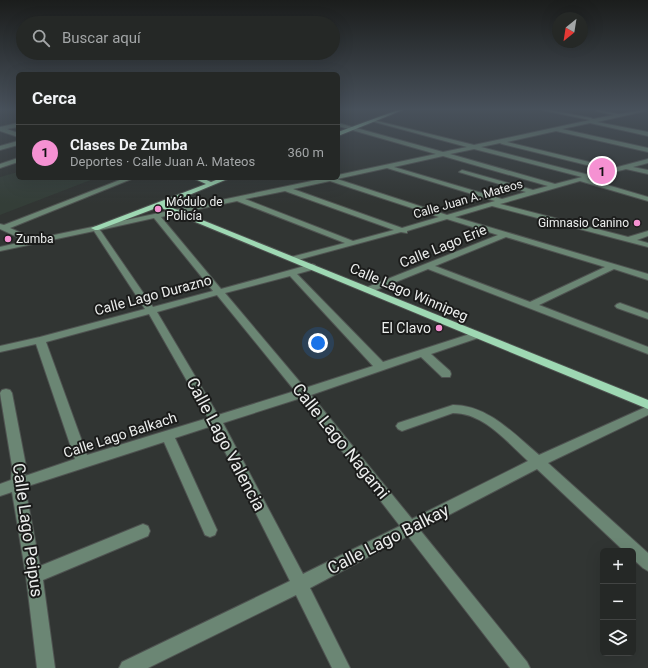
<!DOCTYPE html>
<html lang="es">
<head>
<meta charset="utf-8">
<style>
  :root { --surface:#252826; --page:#2d302e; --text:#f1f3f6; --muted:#a3a6a7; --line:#424443; --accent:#f591d2 }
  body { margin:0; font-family:Roboto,sans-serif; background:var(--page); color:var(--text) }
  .controls { position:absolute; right:12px; bottom:12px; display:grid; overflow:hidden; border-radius:6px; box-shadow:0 4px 16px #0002 }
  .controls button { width:36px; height:36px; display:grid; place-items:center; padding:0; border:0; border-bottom:1px solid var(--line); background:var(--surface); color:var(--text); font:20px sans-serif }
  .compass { position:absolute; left:552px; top:12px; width:36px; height:36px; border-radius:50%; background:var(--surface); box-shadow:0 4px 16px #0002; rotate:210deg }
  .you { position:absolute; left:318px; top:343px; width:14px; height:14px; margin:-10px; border:3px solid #fff; border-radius:50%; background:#1a73e8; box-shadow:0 0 0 6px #1a73e833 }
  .badge { display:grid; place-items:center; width:26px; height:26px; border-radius:50%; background:var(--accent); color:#111; font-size:13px; font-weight:700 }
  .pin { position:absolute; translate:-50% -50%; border:2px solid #fff; box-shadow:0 1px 4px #0006 }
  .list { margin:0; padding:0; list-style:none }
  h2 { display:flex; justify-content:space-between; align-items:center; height:52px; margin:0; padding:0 16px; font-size:17px }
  h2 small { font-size:13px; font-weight:400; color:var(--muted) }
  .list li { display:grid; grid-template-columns:26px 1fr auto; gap:12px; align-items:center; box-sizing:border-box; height:56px; padding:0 16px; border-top:1px solid var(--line) }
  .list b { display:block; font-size:15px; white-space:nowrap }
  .list p { margin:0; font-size:13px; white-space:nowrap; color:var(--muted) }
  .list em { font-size:13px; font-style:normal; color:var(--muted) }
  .icon { flex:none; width:22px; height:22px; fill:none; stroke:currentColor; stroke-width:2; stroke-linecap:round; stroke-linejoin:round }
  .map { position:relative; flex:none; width:648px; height:668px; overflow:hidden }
  .search { position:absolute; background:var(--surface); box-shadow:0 4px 16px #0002; left:16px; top:16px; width:324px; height:44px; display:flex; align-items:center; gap:10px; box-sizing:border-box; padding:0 14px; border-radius:22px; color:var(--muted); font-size:15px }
  .panel { position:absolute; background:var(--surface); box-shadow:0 4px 16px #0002; left:16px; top:72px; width:324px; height:108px; border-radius:6px }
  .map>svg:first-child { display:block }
</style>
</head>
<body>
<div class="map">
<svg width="648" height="668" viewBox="0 0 648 668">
  <rect width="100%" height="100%" fill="#313533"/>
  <path fill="#343e38" d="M18 172V178H96L0 215V177Z"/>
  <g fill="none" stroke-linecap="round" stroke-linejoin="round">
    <g stroke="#4f5351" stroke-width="2">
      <path id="minor" d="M542 110H549L591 118 593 119 614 115 596 111V110L619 114 645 110V111L597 122 648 132V136L590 123 562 129 648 148V152L556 131 507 142 614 168 648 159V163L633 167 648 170V174L626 169 587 179 648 197V201L580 181 500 204 628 237 648 231V236L637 240 648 243V247L492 206 455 217 648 274V280L614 269 539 305 648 347V354L428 269 371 292H365L364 290 365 288 498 235 447 219 407 231V233L401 232 294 261H291L290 259 291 257 345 243 237 201 161 217 221 289 312 264 315 265 316 267 315 269 297 274 383 362 473 333H481L482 335 481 337 431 354 450 371 451 374 450 377H442L421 357 311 395 412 519 528 461C507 442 484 413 453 413L402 431 398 429 396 426 398 423 453 405C488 405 514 434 539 455L648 406V415L548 463 648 553V571L643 568 633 559V551H624L537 469 420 530 527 662 530 668H510L408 536 310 588 350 668H332L296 595 148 668H119L122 662 290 581 212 426 175 438 217 530 215 535 210 537 205 535 164 442 25 487 40 566 143 524 148 526 150 531 148 536 43 580 55 668H37L26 576 12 492 0 496V484L11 480 12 466 0 393 2 390 6 389 10 390 12 393 26 466 25 476 75 459 36 344 0 352V346L40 337 145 309 94 231 0 251V247L26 241 0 229V224L4 225 125 178H134L10 228 35 239 326 178H338V175L436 154 338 126V123L443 152 467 147 371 121 373 120 474 145 590 120ZM500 143 502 144 607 170 589 175 481 147ZM474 149 582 177 555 184 450 154ZM443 156 548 186 533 190 462 170 459 172 526 192 502 199 394 167ZM387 168 495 201 447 215 337 179ZM330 181 439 217 402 228 293 189ZM285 191 394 230 353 241 245 199ZM154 218 213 291 153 307 100 230ZM506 237 605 267 530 302 435 266ZM290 276 373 366 305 388 225 293ZM217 295 295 391 218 415 157 312ZM149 314 208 418 87 455 46 342ZM301 398 400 526 303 574 223 423Z
        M18 123V127L7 129 18 133V137L0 131V127Z
        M18 141V145L0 150V146Z
        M18 158V162L0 168V164Z
        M620 303 648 313V319L617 308 615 306 617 304Z"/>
    </g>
    <g stroke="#4f5351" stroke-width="2">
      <path id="major" d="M398 110H403L338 136V132Z
        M193 178H202L211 182 221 178H230L165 205 648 400V409L159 207 98 230H95L91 228 206 184Z"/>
    </g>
    <use href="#minor" fill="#6b8674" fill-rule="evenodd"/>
    <use href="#major" fill="#9ed8b3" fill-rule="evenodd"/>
  </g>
  <linearGradient id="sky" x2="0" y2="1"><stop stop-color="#1b1d1c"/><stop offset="0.54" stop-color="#48515b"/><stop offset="1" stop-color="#48515b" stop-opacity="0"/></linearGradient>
  <rect width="648" height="203" fill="url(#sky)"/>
  <g fill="#f591d2" stroke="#1b1c1b" stroke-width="1.5">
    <circle cx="158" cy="209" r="4"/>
    <circle cx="637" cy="223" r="4"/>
    <circle cx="8" cy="239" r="4"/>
    <circle cx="439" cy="328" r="4"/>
  </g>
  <g text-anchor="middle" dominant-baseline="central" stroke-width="4" stroke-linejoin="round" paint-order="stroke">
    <g font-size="12" fill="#eceeed" stroke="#1b1c1b">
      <text transform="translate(468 199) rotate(-16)">Calle Juan A. Mateos</text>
    </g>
    <g font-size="12" fill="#eceeed" stroke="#1b1c1b" text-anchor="start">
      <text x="166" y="202">Módulo de<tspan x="166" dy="14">Policía</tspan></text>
      <text x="629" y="223" text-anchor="end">Gimnasio Canino</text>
      <text x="16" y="239">Zumba</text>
    </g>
    <g font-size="14" fill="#eceeed" stroke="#1b1c1b">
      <text transform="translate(443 246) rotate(-22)">Calle Lago Erie</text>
      <text transform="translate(409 292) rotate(23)">Calle Lago Winnipeg</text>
      <text transform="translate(153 295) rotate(-15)">Calle Lago Durazno</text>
      <text transform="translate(120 435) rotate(-18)">Calle Lago Balkach</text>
    </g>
    <g font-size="14" fill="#eceeed" stroke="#1b1c1b" text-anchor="end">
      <text x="431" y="328">El Clavo</text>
    </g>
    <g font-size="17" fill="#eceeed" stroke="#1b1c1b">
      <text transform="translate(341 441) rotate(51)">Calle Lago Nagami</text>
      <text transform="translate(226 444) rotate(62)">Calle Lago Valencia</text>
      <text transform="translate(28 530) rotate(82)">Calle Lago Peipus</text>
      <text transform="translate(388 539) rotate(-27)">Calle Lago Balkay</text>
    </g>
  </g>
</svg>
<div class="controls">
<button>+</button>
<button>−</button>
<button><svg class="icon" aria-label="layers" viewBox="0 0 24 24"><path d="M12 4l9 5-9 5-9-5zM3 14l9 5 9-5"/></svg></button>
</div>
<svg class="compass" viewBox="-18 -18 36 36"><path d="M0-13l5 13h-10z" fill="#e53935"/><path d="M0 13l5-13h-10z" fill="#a3a6a7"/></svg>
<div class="you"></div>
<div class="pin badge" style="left:602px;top:171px">1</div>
<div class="search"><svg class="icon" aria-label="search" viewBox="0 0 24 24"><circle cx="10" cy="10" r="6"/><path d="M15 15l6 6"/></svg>Buscar aquí</div>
<section class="panel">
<h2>Cerca<small></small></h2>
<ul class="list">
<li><span class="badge">1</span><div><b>Clases De Zumba</b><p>Deportes · Calle Juan A. Mateos</p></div><em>360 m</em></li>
</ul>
</section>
</div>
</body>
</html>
